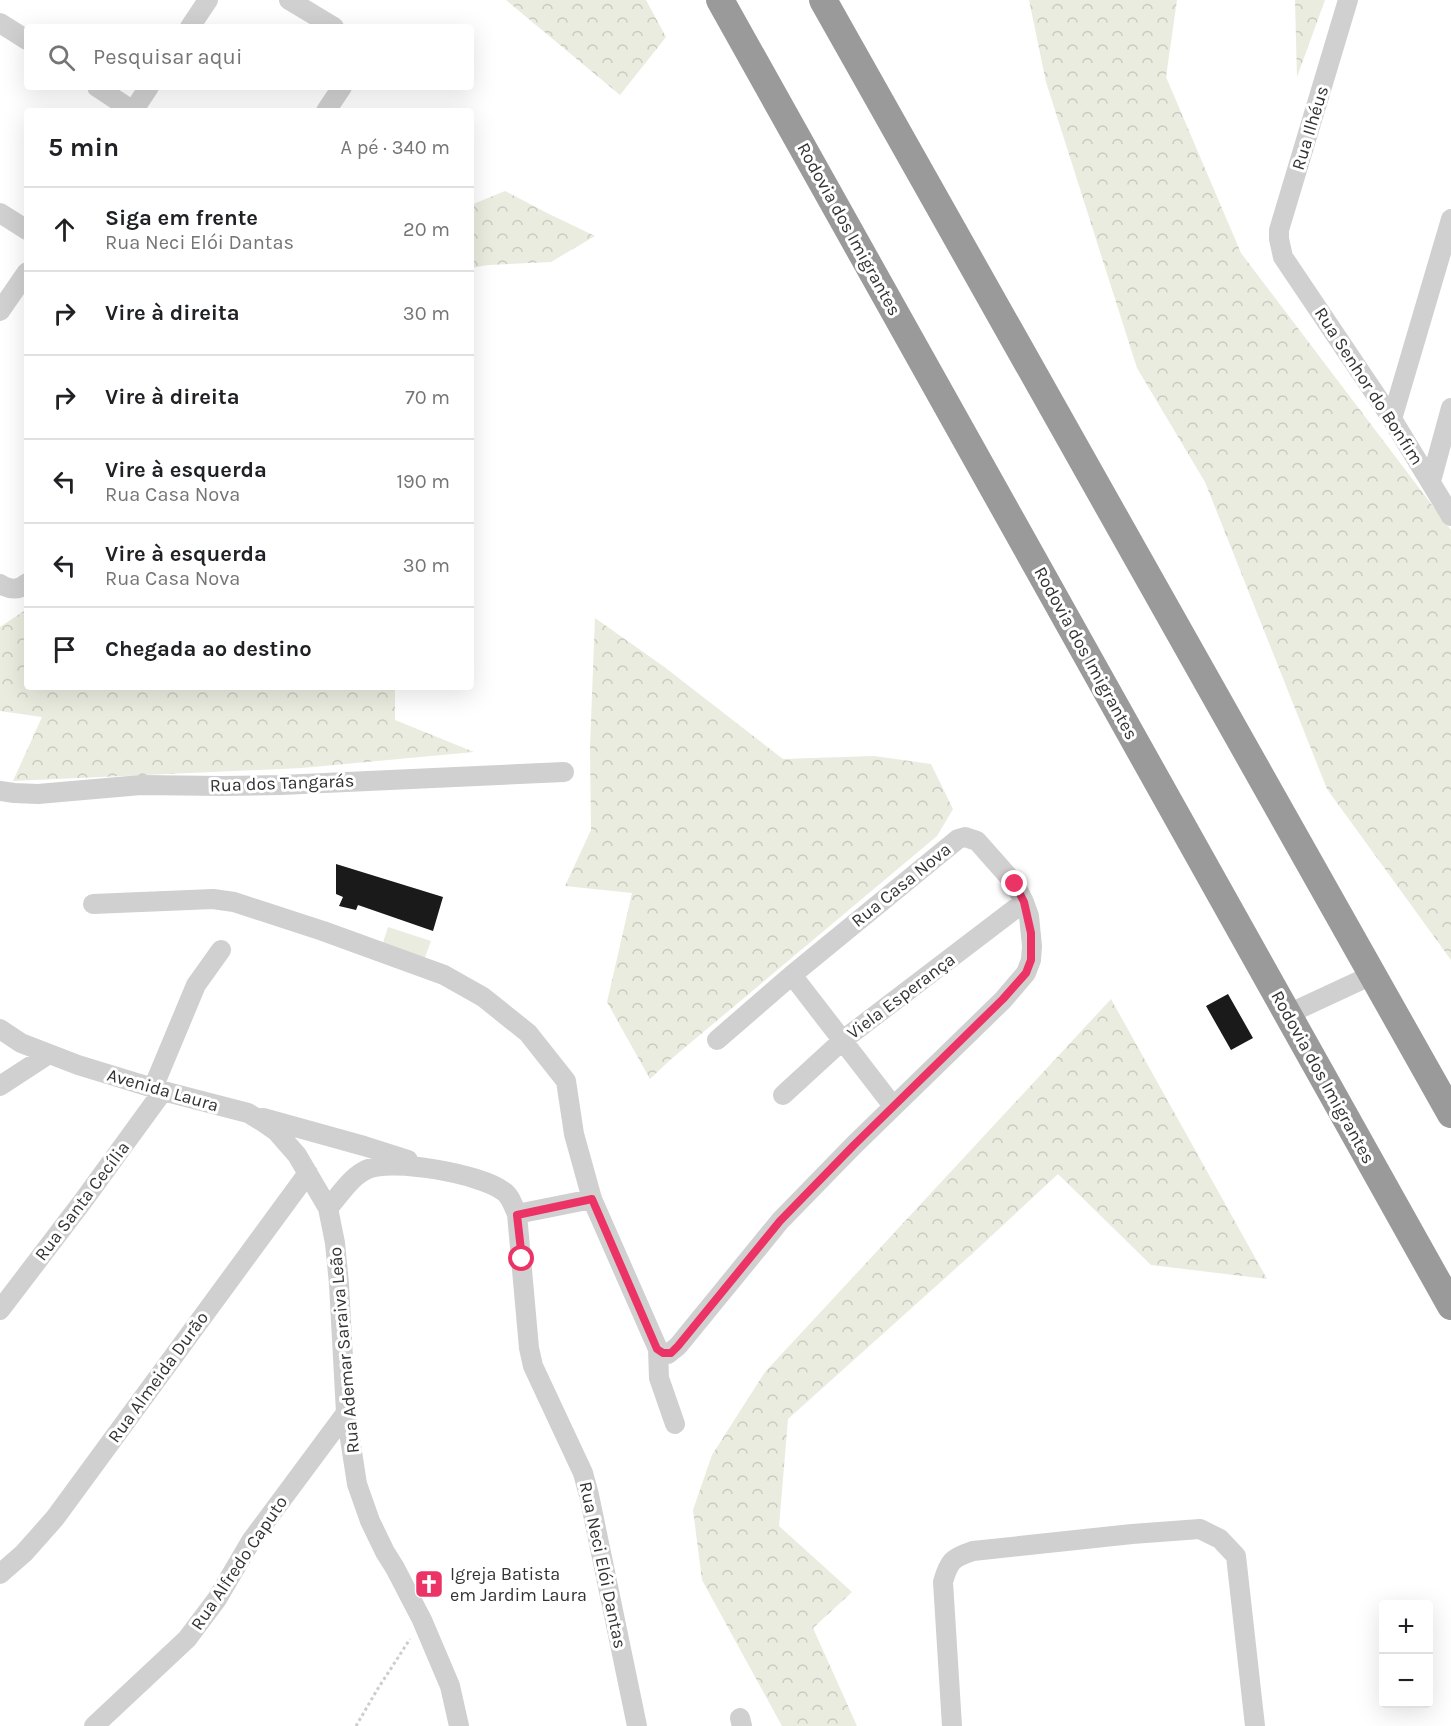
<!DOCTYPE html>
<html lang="pt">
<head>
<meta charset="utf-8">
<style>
  :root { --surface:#fff; --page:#f2f2f2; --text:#202124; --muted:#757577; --line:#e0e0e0 }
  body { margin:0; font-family:Karla,sans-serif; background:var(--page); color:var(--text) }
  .controls { position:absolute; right:18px; bottom:18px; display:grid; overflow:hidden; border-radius:6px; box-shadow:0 6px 24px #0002 }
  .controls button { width:54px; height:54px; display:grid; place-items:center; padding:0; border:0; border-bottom:2px solid var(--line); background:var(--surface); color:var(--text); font:30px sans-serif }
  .stop { position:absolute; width:18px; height:18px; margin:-14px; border:4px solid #ec3366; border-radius:50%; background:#fff }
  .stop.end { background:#ec3366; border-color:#fff; box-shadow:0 2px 6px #0008 }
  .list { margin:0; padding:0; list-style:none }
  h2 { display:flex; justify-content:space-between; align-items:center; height:78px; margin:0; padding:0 24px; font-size:26px }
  h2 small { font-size:20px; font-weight:400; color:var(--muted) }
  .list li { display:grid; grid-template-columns:39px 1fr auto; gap:18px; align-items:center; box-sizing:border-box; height:84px; padding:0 24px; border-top:2px solid var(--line) }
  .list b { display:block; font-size:22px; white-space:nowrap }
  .list p { margin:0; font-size:20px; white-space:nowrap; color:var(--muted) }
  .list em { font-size:20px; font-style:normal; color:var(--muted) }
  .icon { flex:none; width:33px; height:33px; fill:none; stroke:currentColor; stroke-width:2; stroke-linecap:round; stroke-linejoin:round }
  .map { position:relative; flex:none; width:1451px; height:1726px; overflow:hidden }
  .search { position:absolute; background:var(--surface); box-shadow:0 6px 24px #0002; left:24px; top:24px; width:450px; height:66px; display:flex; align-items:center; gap:15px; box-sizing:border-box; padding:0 21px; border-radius:6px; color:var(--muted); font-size:22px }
  .panel { position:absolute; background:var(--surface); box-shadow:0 6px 24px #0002; left:24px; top:108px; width:450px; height:582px; border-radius:6px }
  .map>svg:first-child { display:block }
</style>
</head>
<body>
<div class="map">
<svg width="1451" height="1726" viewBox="0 0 1451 1726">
  <defs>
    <pattern id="forest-crowns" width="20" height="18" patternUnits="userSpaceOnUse" patternTransform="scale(1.5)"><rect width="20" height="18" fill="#e9ecde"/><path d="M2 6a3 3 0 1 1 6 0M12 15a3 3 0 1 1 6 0" fill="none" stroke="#c8cbbf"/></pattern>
  </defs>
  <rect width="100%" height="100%" fill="#fff"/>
  <path fill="url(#forest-crowns)" d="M506 0H646L666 37 620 95Z
    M1029 0H1177L1166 77 1241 253 1451 530V960L1327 789 1205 482 1137 368 1046 82Z
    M1295 0H1325L1297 77Z
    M505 191 547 213 595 236 551 262 488 265 471 268V205Z
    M27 609V687H395V720L474 752 302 768 13 781 42 717 0 711V627Z
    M595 618 663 666 783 759 874 756 931 764 953 809 937 836 670 1060 650 1079 607 1002 632 893 565 886 591 830 590 747Z
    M1111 999 1267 1279 1151 1265 1058 1174 973 1253 788 1419 779 1526 852 1592 813 1628 857 1726H782L702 1580 693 1510 712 1455 765 1372Z"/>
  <path fill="#e9ecde" d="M388 927 431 941 424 960 382 946Z"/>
  <path fill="#1a1a1a" d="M336 864 443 897 433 931 358 905 356 910 339 906 343 897 336 894Z
    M1228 994 1253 1038 1231 1050 1206 1006Z"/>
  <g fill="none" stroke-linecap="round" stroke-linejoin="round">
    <path stroke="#cdcdcd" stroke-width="3" stroke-dasharray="3 3" stroke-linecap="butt" d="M356 1726 377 1690 410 1639"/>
    <path stroke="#d0d0d0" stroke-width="20" d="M289 0 334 27
      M1348 0 1279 230V239L1283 257 1392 419 1451 516
      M0 23 27 40
      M190 27 208 0
      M97 87 133 111
      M133 111 149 87
      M326 111 342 87
      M0 213 27 230
      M0 311 27 272
      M1392 419 1451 219
      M1431 481 1451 408
      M0 584C10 590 18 591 27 583
      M0 791 14 793 38 794 141 785 222 786 281 785 564 772
      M93 904 213 899 234 902 323 931 444 975 483 997 528 1033 566 1081 574 1134 592 1199 658 1349 659 1378 675 1424
      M792 975 893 1106
      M1288 1014 1372 975
      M0 1029 21 1043 78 1065 163 1091 248 1113 263 1122 276 1131 297 1155 328 1208 335 1243 339 1284 346 1413 357 1484 370 1521 385 1552 395 1568 422 1620 450 1686 459 1726
      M0 1086 49 1054
      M153 1088 196 985 221 950
      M783 1095 843 1040 1024 902
      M263 1118 364 1146 408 1160
      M328 1208C340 1195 351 1176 368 1169 392 1158 481 1174 503 1191 511 1196 513 1206 517 1214L529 1348 533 1366 583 1473 589 1495 637 1726
      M517 1214 592 1199
      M0 1310 83 1201 163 1091
      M658 1349 663 1353 668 1354 678 1346 780 1221 854 1145 1003 1000 1026 973 1031 960 1032 946 1029 916 1024 902 1015 884 977 841 965 837 958 839 792 975 717 1040
      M0 1574 24 1553 55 1518 308 1173
      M740 1718 742 1726
      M94 1726 187 1639 217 1599 251 1541 346 1413
      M952 1726 943 1582C949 1561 952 1558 973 1551L1132 1534 1200 1529 1220 1539 1236 1556 1255 1726"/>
    <path stroke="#9a9a9a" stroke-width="28" d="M720 0 1451 1306
      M823 0 1451 1114"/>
  </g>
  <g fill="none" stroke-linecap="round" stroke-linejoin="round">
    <path stroke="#ec3366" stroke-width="8" d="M522 1259 517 1215 592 1199 657 1349 663 1353H671L678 1346 780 1221 854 1145 1003 999 1026 973 1031 960V933L1024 902 1015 884"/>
  </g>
  <defs>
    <g id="church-square" transform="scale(1.5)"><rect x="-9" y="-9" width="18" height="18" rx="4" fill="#ec3366" stroke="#fff"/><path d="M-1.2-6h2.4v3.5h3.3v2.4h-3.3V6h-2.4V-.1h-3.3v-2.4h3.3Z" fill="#fff"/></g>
  </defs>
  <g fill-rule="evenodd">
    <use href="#church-square" x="429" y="1584"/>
  </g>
  <g text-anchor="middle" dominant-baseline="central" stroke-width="6" stroke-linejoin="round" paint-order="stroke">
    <g font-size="18" fill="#333" stroke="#fff">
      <text transform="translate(1310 128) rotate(-73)">Rua Ilhéus</text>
      <text transform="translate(849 229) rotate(61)">Rodovia dos Imigrantes</text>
      <text transform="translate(1369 386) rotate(57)">Rua Senhor do Bonfim</text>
      <text transform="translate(1086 653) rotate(61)">Rodovia dos Imigrantes</text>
      <text transform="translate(282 783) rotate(-2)">Rua dos Tangarás</text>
      <text transform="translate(901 885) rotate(-39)">Rua Casa Nova</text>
      <text transform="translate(901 996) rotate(-37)">Viela Esperança</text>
      <text transform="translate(1323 1077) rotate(61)">Rodovia dos Imigrantes</text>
      <text transform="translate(163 1090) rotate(16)">Avenida Laura</text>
      <text transform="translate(82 1201) rotate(-53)">Rua Santa Cecília</text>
      <text transform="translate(344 1350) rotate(-95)">Rua Ademar Saraiva Leão</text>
      <text transform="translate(158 1377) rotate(-54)">Rua Almeida Durão</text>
      <text transform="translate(239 1563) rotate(-56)">Rua Alfredo Caputo</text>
      <text transform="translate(603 1565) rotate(78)">Rua Neci Elói Dantas</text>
    </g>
    <g font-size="18" fill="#333" stroke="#fff" text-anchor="start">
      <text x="450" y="1574">Igreja Batista<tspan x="450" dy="21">em Jardim Laura</tspan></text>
    </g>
  </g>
</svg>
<div class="controls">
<button>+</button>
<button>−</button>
</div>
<div class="stop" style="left:522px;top:1259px"></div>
<div class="stop end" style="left:1015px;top:884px"></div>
<div class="search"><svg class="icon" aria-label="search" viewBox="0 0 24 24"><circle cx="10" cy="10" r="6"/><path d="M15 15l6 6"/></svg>Pesquisar aqui</div>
<section class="panel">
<h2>5 min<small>A pé · 340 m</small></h2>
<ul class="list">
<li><svg class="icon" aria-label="ahead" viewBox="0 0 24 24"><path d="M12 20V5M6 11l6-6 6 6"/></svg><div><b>Siga em frente</b><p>Rua Neci Elói Dantas</p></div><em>20 m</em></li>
<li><svg class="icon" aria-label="right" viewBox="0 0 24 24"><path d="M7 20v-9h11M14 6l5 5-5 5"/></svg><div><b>Vire à direita</b></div><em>30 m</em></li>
<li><svg class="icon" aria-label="right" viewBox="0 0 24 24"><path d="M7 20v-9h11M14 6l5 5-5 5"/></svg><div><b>Vire à direita</b></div><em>70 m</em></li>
<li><svg class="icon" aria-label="left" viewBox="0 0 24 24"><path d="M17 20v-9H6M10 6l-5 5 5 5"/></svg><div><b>Vire à esquerda</b><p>Rua Casa Nova</p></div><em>190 m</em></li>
<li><svg class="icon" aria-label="left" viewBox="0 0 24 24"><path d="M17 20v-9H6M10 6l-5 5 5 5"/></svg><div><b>Vire à esquerda</b><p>Rua Casa Nova</p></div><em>30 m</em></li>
<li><svg class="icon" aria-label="arrive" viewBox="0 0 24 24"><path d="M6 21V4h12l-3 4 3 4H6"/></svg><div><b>Chegada ao destino</b></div></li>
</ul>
</section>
</div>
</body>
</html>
